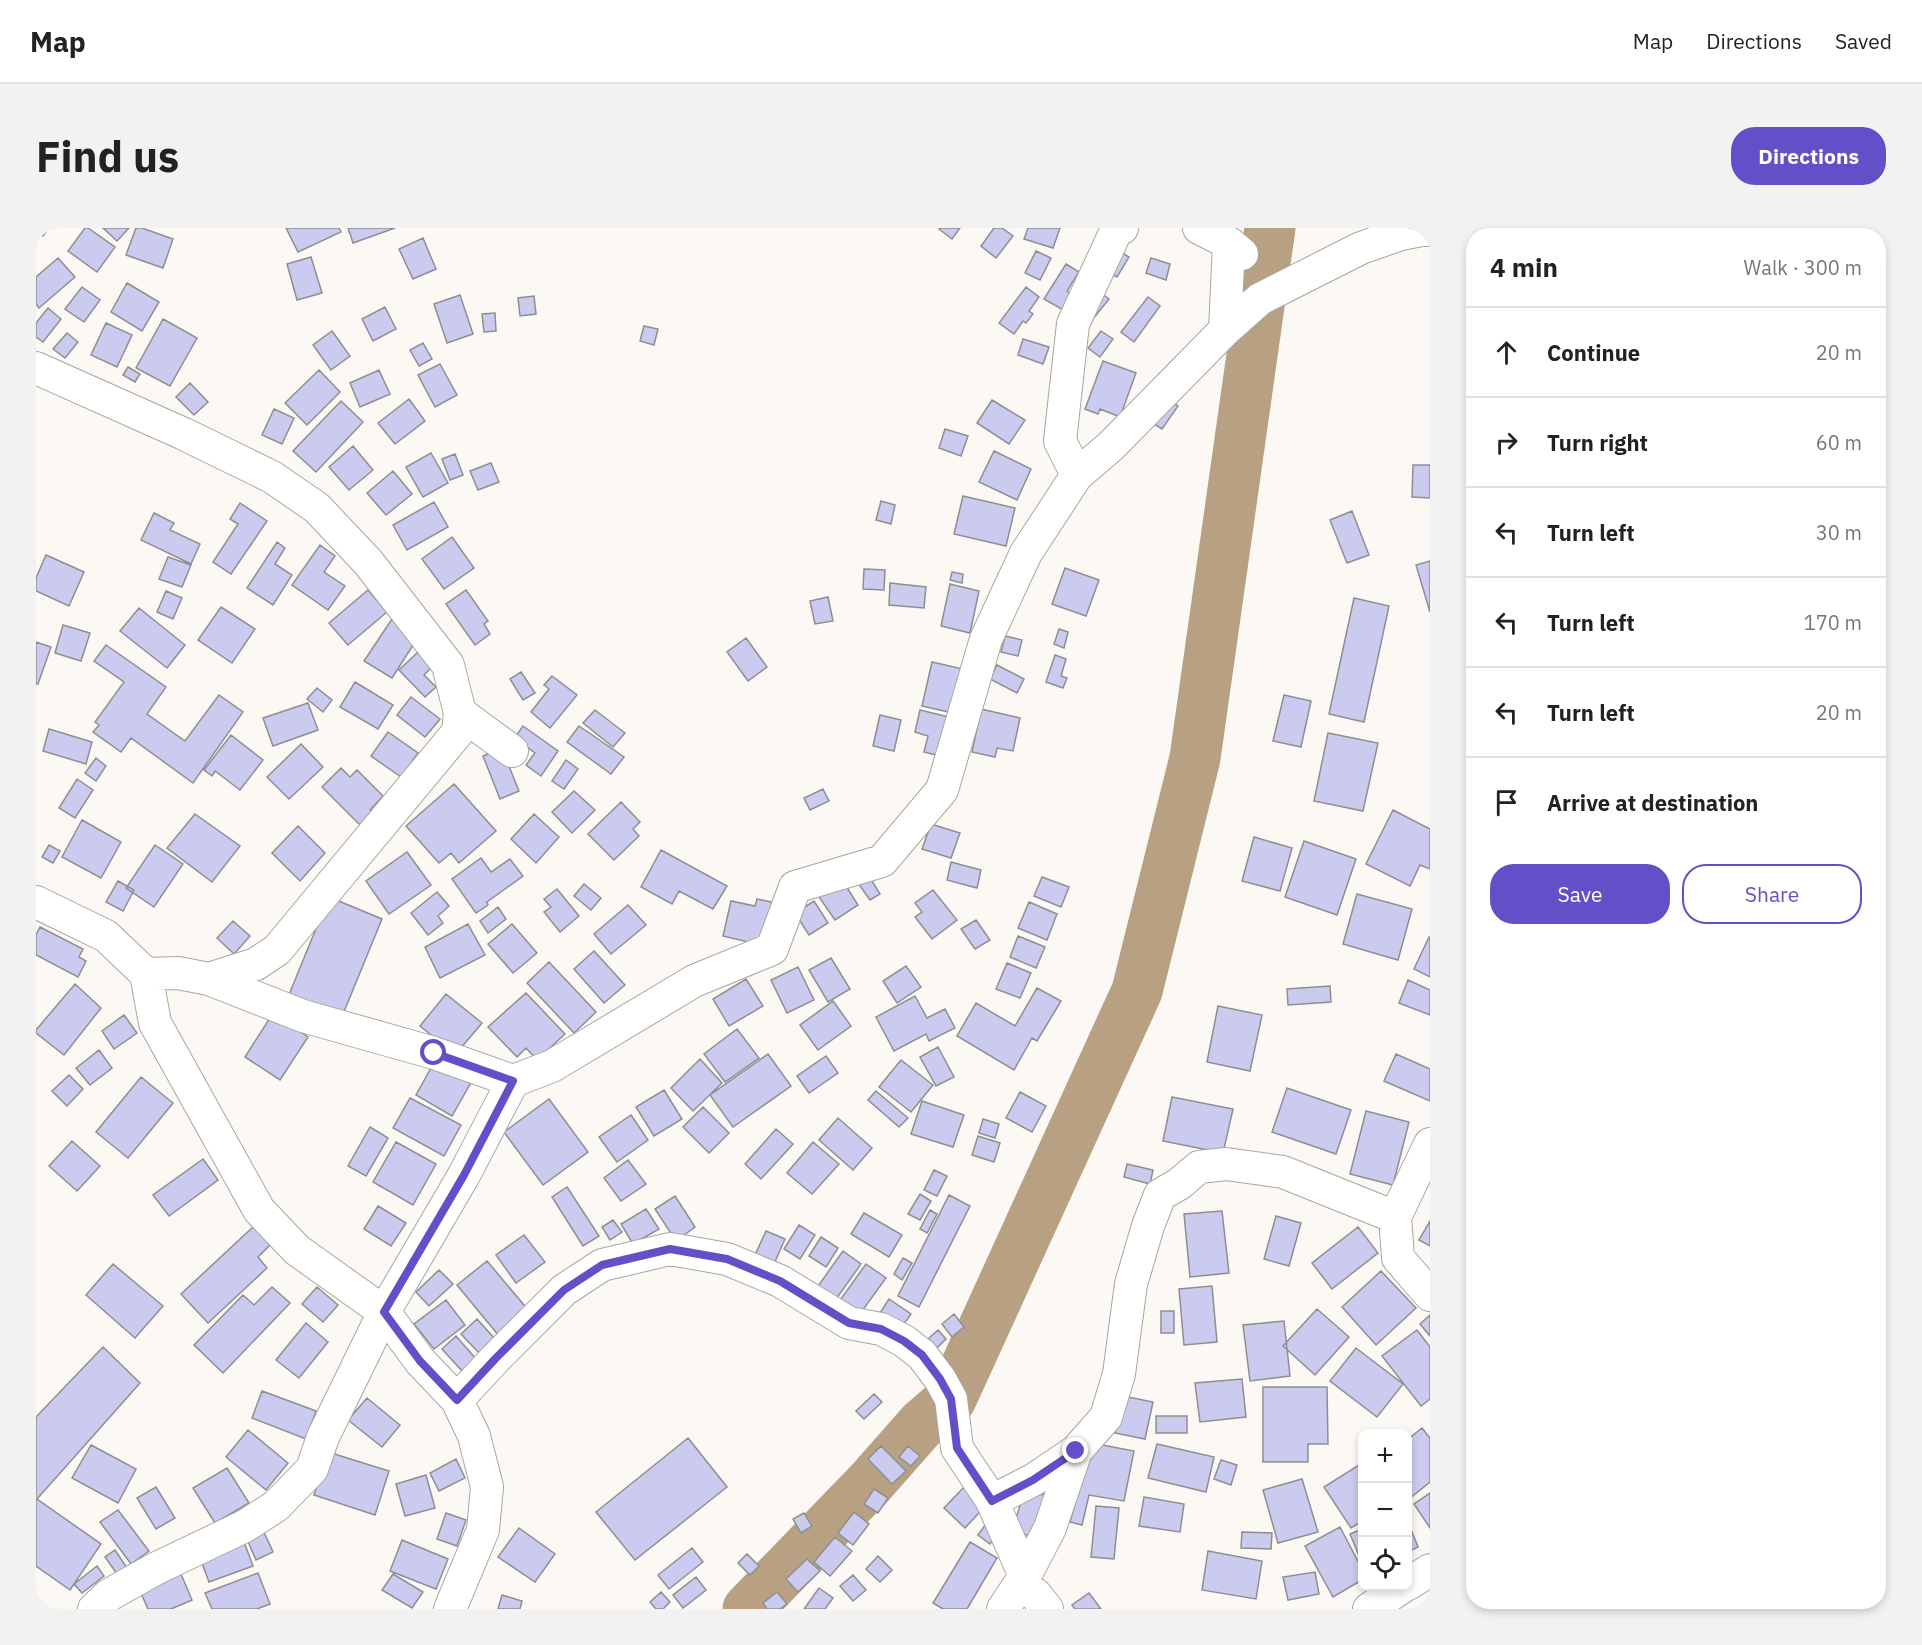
<!DOCTYPE html>
<html lang="en">
<head>
<meta charset="utf-8">
<style>
  :root { --surface:#fff; --page:#f2f2f2; --text:#222; --muted:#767676; --line:#e0e0e0; --accent:#634fc7 }
  body { margin:0; font-family:"IBM Plex Sans",sans-serif; background:var(--page); color:var(--text) }
  .controls { position:absolute; right:18px; bottom:18px; display:grid; overflow:hidden; border-radius:12px; box-shadow:0 3px 9px #0003 }
  .controls button { width:54px; height:54px; display:grid; place-items:center; padding:0; border:0; border-bottom:2px solid var(--line); background:var(--surface); color:var(--text); font:30px sans-serif }
  .stop { position:absolute; width:18px; height:18px; margin:-14px; border:4px solid #634fc7; border-radius:50%; background:#fff }
  .stop.end { background:#634fc7; border-color:#fff; box-shadow:0 2px 6px #0008 }
  .list { margin:0; padding:0; list-style:none }
  h2 { display:flex; justify-content:space-between; align-items:center; height:78px; margin:0; padding:0 24px; font-size:26px }
  h2 small { font-size:20px; font-weight:400; color:var(--muted) }
  .list li { display:grid; grid-template-columns:39px 1fr auto; gap:18px; align-items:center; box-sizing:border-box; height:90px; padding:0 24px; border-top:2px solid var(--line) }
  .list b { display:block; font-size:22px; white-space:nowrap }
  .list em { font-size:20px; font-style:normal; color:var(--muted) }
  .actions { display:flex; gap:12px; padding:18px 24px }
  .actions a { flex:1; padding:14px 0; border:2px solid var(--accent); border-radius:24px; text-align:center; font-size:21px; color:var(--accent) }
  .actions .main { background:var(--accent); color:#fff }
  .icon { flex:none; width:33px; height:33px; fill:none; stroke:currentColor; stroke-width:2; stroke-linecap:round; stroke-linejoin:round }
  .map { position:relative; flex:none; width:1394px; height:1381px; overflow:hidden; border-radius:24px }
  header { display:flex; align-items:center; gap:36px; box-sizing:border-box; height:84px; padding:0 30px; background:var(--surface); border-bottom:2px solid var(--line) }
  header strong { font-size:28px }
  nav { display:flex; gap:33px; margin-inline-start:auto; font-size:21px }
  .intro { display:flex; align-items:center; justify-content:space-between; box-sizing:border-box; height:144px; padding:0 36px }
  h1 { margin:0; font-size:42px }
  .button { padding:15px 27px; border-radius:24px; background:var(--accent); color:#fff; font-size:21px; font-weight:700 }
  main { display:flex; gap:36px; padding:0 36px }
  aside { flex:1; background:var(--surface); border-radius:24px; box-shadow:0 3px 9px #0003 }
  .map>svg:first-child { display:block }
</style>
</head>
<body>
<header>
<strong>Map</strong>
<nav><a>Map</a><a>Directions</a><a>Saved</a></nav>
</header>
<div class="intro"><h1>Find us</h1><a class="button">Directions</a></div>
<main>
<div class="map">
<svg width="1394" height="1381" viewBox="0 0 1394 1381">
  <rect width="100%" height="100%" fill="#fcf9f5"/>
  <g fill="none" stroke-linecap="round" stroke-linejoin="round">
    <path stroke="#b8a082" stroke-width="51" d="M712 1381 834 1255 886 1196 915 1171 1101 763 1159 530 1234 0"/>
  </g>
  <path fill="#cbcbef" stroke="#8e8e92" stroke-width="1.5" d="M0 0H13L7 8 0 3Z
    M49 0H52L79 19 61 44 32 23Z
    M67 0H93L81 13Z
    M100 0H106L137 11 127 40 90 27Z
    M250 0H303L305 4 262 24Z
    M312 0H359L317 15Z
    M904 0H924L916 11 903 1Z
    M958 0H966L977 8 960 30 945 18Z
    M992 0H1024L1017 20 988 11Z
    M387 10 400 41 377 51 363 21Z
    M1000 23 1015 30 1004 52 989 45Z
    M1083 23 1093 29 1081 49 1070 43Z
    M275 29 286 65 261 72 251 36Z
    M22 30 39 49 3 80 0 76V49Z
    M1115 30 1134 36 1130 52 1110 45Z
    M1030 36 1043 44 1031 63 1039 68 1029 83 1008 71Z
    M91 55 123 74 106 103 75 84Z
    M46 59 64 72 48 94 29 81Z
    M990 59 1003 69 993 83 997 86 990 95 987 93 978 106 963 95Z
    M1063 63 1073 71 1057 91 1047 82Z
    M424 67 437 106 411 115 398 76Z
    M498 68 500 86 484 88 482 70Z
    M1112 69 1124 78 1098 114 1085 104Z
    M349 79 360 101 337 113 326 91Z
    M12 80 25 91 7 114 0 109V95Z
    M459 85 460 103 448 104 446 86Z
    M127 91 161 110 134 158 100 140Z
    M70 95 96 107 81 139 55 127Z
    M608 98 622 101 618 117 604 113Z
    M296 103 314 128 295 142 277 117Z
    M1065 103 1077 111 1064 129 1052 120Z
    M31 105 42 114 29 130 17 121Z
    M987 111 1013 119 1007 136 982 127Z
    M387 115 396 131 383 138 374 122Z
    M1067 133 1100 145 1084 189 1064 181 1062 186 1049 181Z
    M404 136 421 167 399 179 382 147Z
    M92 139 104 146 99 154 87 147Z
    M283 142 304 164 271 197 249 175Z
    M343 142 354 166 324 179 314 155Z
    M154 155 172 174 158 187 140 169Z
    M1128 169 1142 178 1126 201 1112 192Z
    M373 171 389 193 359 216 342 195Z
    M956 172 989 192 973 216 941 195Z
    M305 173 327 194 280 244 257 223Z
    M238 181 258 190 246 216 226 207Z
    M909 201 932 208 925 228 903 220Z
    M317 218 337 242 313 262 293 239Z
    M958 223 995 241 981 272 943 254Z
    M395 225 412 255 387 269 370 239Z
    M419 226 427 247 414 252 406 231Z
    M455 235 463 254 442 262 434 243Z
    M1377 237H1394V270L1376 269Z
    M357 243 376 266 350 287 331 265Z
    M927 268 979 280 970 318 918 306Z
    M845 273 859 277 855 296 840 292Z
    M398 274 412 299 371 322 357 297Z
    M204 275 231 293 195 346 177 334 202 296 194 291Z
    M1316 283 1333 327 1311 335 1294 292Z
    M118 285 138 295 134 302 164 316 155 336 105 312Z
    M416 309 438 340 408 361 386 331Z
    M241 314 249 320 239 336 256 347 237 377 211 360Z
    M284 317 299 328 288 344 309 358 292 382 256 357Z
    M10 327 48 344 33 378 0 363V350Z
    M132 329 155 337 146 359 123 351Z
    M1394 333V384L1380 337Z
    M1029 340 1063 352 1050 388 1016 376Z
    M828 341 849 342 848 362 827 361Z
    M916 344 927 346 926 355 914 352Z
    M854 355 890 359 888 380 853 377Z
    M914 356 943 363 934 405 905 398Z
    M332 362 351 384 312 417 293 395Z
    M430 362 452 393 448 396 454 406 439 417 410 376Z
    M130 363 146 370 137 391 121 384Z
    M792 369 797 393 779 396 774 373Z
    M1318 370 1353 378 1328 494 1293 486Z
    M185 379 219 401 196 435 162 412Z
    M103 380 149 417 131 440 84 403Z
    M356 391 379 414 356 450 328 433Z
    M27 397 54 405 45 433 19 425Z
    M1023 401 1032 404 1028 420 1018 416Z
    M969 408 986 412 982 428 965 424Z
    M710 410 731 439 712 453 691 424Z
    M0 414 15 419 2 456H0Z
    M70 417 130 459 111 486 149 513 183 467 207 484 157 555 95 510 85 524 57 504 63 497 59 494 88 454 58 433Z
    M382 424 396 439 388 447 400 459 389 469 363 442Z
    M1019 427 1030 431 1025 448 1031 450 1027 460 1010 454Z
    M896 434 927 441 917 485 886 478Z
    M961 437 988 451 981 465 954 451Z
    M485 444 499 465 487 472 474 451Z
    M516 448 541 467 514 500 495 484 513 461 508 457Z
    M319 454 357 477 342 501 304 479Z
    M281 460 296 472 287 484 271 471Z
    M1248 467 1275 473 1265 519 1237 513Z
    M375 469 404 491 389 509 361 487Z
    M272 475 282 502 237 518 227 490Z
    M945 481 984 490 977 523 961 520 959 529 936 524Z
    M559 482 589 505 577 519 547 495Z
    M884 482 913 489 904 528 888 524 892 508 879 504Z
    M844 487 865 492 858 523 837 518Z
    M487 498 522 523 505 548 490 537 499 525 491 519 487 525 474 516Z
    M543 498 588 529 575 546 531 514Z
    M13 501 56 514 50 536 7 523Z
    M352 504 382 525 365 549 335 528Z
    M1292 505 1342 515 1327 583 1278 573Z
    M195 507 227 532 204 562 179 543 176 548 168 542Z
    M265 516 287 539 253 571 231 549Z
    M466 521 483 563 464 571 447 528Z
    M60 530 70 538 60 553 49 545Z
    M530 532 542 541 528 561 516 553Z
    M305 540 314 549 321 542 347 568 334 582 337 585 325 598 286 559Z
    M41 551 57 562 39 590 23 580Z
    M418 556 460 603 423 635 415 625 403 635 370 598Z
    M787 561 793 573 774 582 768 570Z
    M538 563 559 582 536 605 516 584Z
    M585 574 604 594 597 601 603 608 578 632 552 606Z
    M1357 582 1394 601V641L1384 637 1374 658 1330 636Z
    M159 586 204 618 176 654 131 620Z
    M498 586 523 609 500 635 475 611Z
    M46 592 85 614 65 650 26 629Z
    M895 596 924 605 915 630 886 621Z
    M262 598 289 625 264 653 236 625Z
    M1218 609 1256 620 1244 663 1206 653Z
    M1268 613 1320 631 1301 687 1249 669Z
    M13 617 24 623 17 635 6 629Z
    M119 617 147 636 118 679 90 660Z
    M625 622 691 658 677 681 643 663 636 676 605 659Z
    M371 624 395 657 353 686 330 653Z
    M445 630 455 644 474 631 487 648 451 674 452 677 440 685 416 651Z
    M915 634 945 642 941 660 911 652Z
    M833 648 844 666 834 672 822 655Z
    M1006 649 1033 659 1025 679 998 668Z
    M82 653 98 662 87 683 70 674Z
    M807 653 822 677 799 692 783 669Z
    M548 656 565 670 555 682 538 668Z
    M521 661 543 688 524 704 508 684 515 679 508 671Z
    M897 662 921 692 896 711 879 689 886 684 879 675Z
    M401 664 413 678 402 688 407 695 392 707 375 685Z
    M1321 666 1376 681 1362 732 1307 716Z
    M293 669 346 691 305 791 252 769Z
    M721 671 740 675 729 718 687 708 695 673 719 678Z
    M778 673 792 695 773 707 759 685Z
    M993 674 1021 686 1011 712 982 700Z
    M592 677 610 697 575 726 558 706Z
    M462 679 470 691 452 705 444 693Z
    M940 692 954 712 939 721 925 701Z
    M197 693 214 708 198 726 181 710Z
    M432 696 449 727 404 750 389 719Z
    M476 696 501 725 477 745 452 716Z
    M4 699 47 721 43 729 50 733 42 749 0 727V707Z
    M982 708 1009 719 1000 740 974 729Z
    M1393 709 1394 710V749L1378 741Z
    M558 723 589 757 568 775 538 741Z
    M795 730 814 761 792 774 773 742Z
    M513 734 560 784 538 805 491 755Z
    M971 735 995 745 984 770 960 761Z
    M870 738 885 759 861 775 847 753Z
    M762 739 778 772 751 785 735 752Z
    M710 751 727 778 693 798 677 771Z
    M1372 752 1394 762V787L1363 775Z
    M39 756 65 780 28 827 0 805V802Z
    M1294 758 1295 774 1252 777 1251 761Z
    M1001 760 1025 773 1001 813 996 810 978 842 921 808 940 775 979 798Z
    M490 765 529 806 501 832 490 820 481 829 452 799Z
    M410 766 446 795 419 827 384 798Z
    M879 768 891 790 909 781 919 800 893 813 890 806 858 823 840 789Z
    M797 773 815 798 782 822 764 797Z
    M1182 778 1226 787 1214 843 1171 834Z
    M237 785 272 809 244 852 209 829Z
    M88 787 101 805 78 821 66 803Z
    M701 801 723 830 689 854 668 826Z
    M902 819 918 849 900 858 884 829Z
    M63 822 76 840 54 857 40 840Z
    M732 826 755 858 697 899 674 867Z
    M1360 826 1394 841V873L1348 853Z
    M790 828 802 845 773 865 761 848Z
    M400 831 437 851 416 888 380 867Z
    M664 831 686 855 657 883 635 860Z
    M865 832 897 857 875 884 843 859Z
    M33 847 47 861 31 878 16 863Z
    M105 849 137 875 92 930 60 904Z
    M1251 860 1315 882 1300 926 1236 904Z
    M628 862 646 891 618 908 600 879Z
    M840 863 872 890 863 899 832 872Z
    M984 864 1010 878 996 904 970 890Z
    M1136 869 1197 881 1187 925 1127 913Z
    M374 870 425 897 408 928 357 900Z
    M513 871 552 924 507 957 468 904Z
    M886 873 928 887 917 919 875 906Z
    M667 879 693 905 673 925 647 899Z
    M1330 883 1373 894 1357 957 1314 946Z
    M595 887 612 912 581 934 563 909Z
    M802 890 836 920 817 942 783 912Z
    M947 891 963 896 959 910 943 905Z
    M334 899 352 910 330 948 312 938Z
    M740 901 757 916 725 951 709 936Z
    M942 908 964 915 958 934 936 927Z
    M36 913 64 938 41 963 13 938Z
    M360 914 400 936 377 977 337 954Z
    M777 914 803 936 776 966 751 945Z
    M167 931 182 952 133 988 117 967Z
    M592 932 610 956 585 973 568 950Z
    M1091 936 1117 942 1114 956 1088 949Z
    M898 942 911 948 901 968 888 962Z
    M531 959 563 1008 547 1018 516 969Z
    M884 966 895 973 884 992 872 986Z
    M913 967 934 978 883 1079 862 1068Z
    M639 968 659 999 640 1013 619 981Z
    M342 978 370 995 355 1018 328 1001Z
    M610 981 623 1001 597 1016 585 996Z
    M894 982 901 986 891 1005 884 1001Z
    M1186 983 1193 1045 1154 1049 1148 986Z
    M828 985 866 1007 853 1029 815 1006Z
    M1240 988 1265 995 1253 1038 1228 1031Z
    M577 992 586 1004 574 1012 566 999Z
    M1394 993V1018L1383 1012Z
    M763 997 779 1007 764 1031 748 1021Z
    M218 998 235 1016 222 1029 231 1040 172 1095 145 1066Z
    M1322 999 1342 1025 1296 1061 1276 1035Z
    M730 1003 749 1011 738 1036 719 1027Z
    M488 1007 509 1034 480 1055 460 1027Z
    M785 1009 802 1020 790 1039 773 1028Z
    M807 1023 825 1036 798 1074 780 1061Z
    M867 1030 876 1035 866 1052 858 1046Z
    M451 1033 493 1083 463 1108 421 1057Z
    M77 1036 127 1078 99 1110 50 1067Z
    M830 1036 850 1050 821 1090 802 1075Z
    M403 1042 417 1056 393 1078 380 1064Z
    M1345 1043 1380 1080 1340 1117 1306 1079Z
    M1176 1058 1181 1114 1148 1117 1143 1061Z
    M236 1059 254 1075 187 1145 158 1117 207 1067 218 1077Z
    M281 1059 302 1077 287 1094 266 1076Z
    M853 1071 875 1086 865 1100 844 1085Z
    M410 1072 429 1097 398 1121 378 1096Z
    M1281 1081 1313 1109 1279 1147 1247 1118Z
    M1125 1083H1138V1105H1125Z
    M918 1086 928 1099 916 1109 906 1096Z
    M1394 1087V1108L1384 1096Z
    M441 1091 459 1111 443 1125 425 1106Z
    M1248 1093 1254 1148 1214 1153 1207 1097Z
    M270 1095 292 1114 263 1150 240 1132Z
    M902 1102 910 1111 901 1120 892 1111Z
    M1381 1102 1394 1119V1171L1385 1178 1346 1128Z
    M420 1108 440 1131 426 1143 406 1121Z
    M67 1119 104 1155 1 1271 65 1316 34 1362 0 1338V1189Z
    M1320 1120 1367 1156 1341 1189 1294 1153Z
    M1206 1151 1210 1189 1164 1194 1159 1155Z
    M1227 1159H1291L1292 1216H1272V1234H1227Z
    M226 1163 280 1183 270 1211 216 1190Z
    M838 1166 846 1174 828 1191 820 1183Z
    M1087 1168 1117 1174 1109 1211 1079 1205Z
    M331 1170 364 1197 346 1219 312 1192Z
    M1120 1188H1151V1205H1120Z
    M1386 1200 1394 1210V1254L1373 1271 1372 1211Z
    M212 1202 252 1235 230 1262 190 1229Z
    M652 1210 691 1259 599 1332 560 1284Z
    M1056 1215 1098 1223 1088 1273 1053 1267 1046 1297 1034 1294Z
    M1121 1216 1178 1229 1170 1264 1112 1250Z
    M55 1217 100 1241 82 1275 36 1250Z
    M845 1218 870 1243 856 1256 832 1231Z
    M872 1218 884 1228 875 1238 863 1229Z
    M292 1224 353 1243 339 1287 278 1267Z
    M420 1231 429 1250 403 1263 394 1245Z
    M1185 1232 1201 1237 1195 1257 1178 1251Z
    M1326 1235V1293L1315 1300 1288 1259Z
    M191 1240 213 1275 179 1295 157 1260Z
    M390 1247 399 1280 369 1288 360 1256Z
    M1266 1251 1282 1304 1242 1315 1227 1262Z
    M930 1257 951 1276 929 1300 908 1280Z
    M120 1259 139 1290 120 1301 101 1270Z
    M838 1261 852 1270 842 1285 828 1276Z
    M989 1262 1011 1268 998 1309 976 1303Z
    M1394 1265V1300L1378 1276Z
    M1108 1269 1148 1276 1144 1304 1103 1298Z
    M1060 1278 1083 1280 1078 1331 1055 1329Z
    M82 1282 113 1323 95 1336 64 1294Z
    M818 1284 833 1296 817 1317 802 1305Z
    M410 1285 430 1292 421 1318 401 1311Z
    M768 1285 776 1298 765 1305 757 1291Z
    M952 1293 964 1302 954 1316 942 1307Z
    M1372 1294 1382 1319 1372 1324Z
    M1304 1299 1326 1341V1352L1297 1369 1269 1318Z
    M483 1300 519 1326 499 1354 462 1329Z
    M1326 1301V1335L1314 1306Z
    M227 1302 237 1324 220 1332 210 1309Z
    M1206 1304 1236 1305 1235 1321 1205 1320Z
    M799 1309 816 1323 794 1348 778 1334Z
    M207 1311 217 1338 173 1354 163 1327Z
    M366 1312 412 1331 400 1361 354 1343Z
    M934 1314 961 1330 931 1381H907L897 1375Z
    M656 1320 667 1334 633 1361 622 1347Z
    M79 1322 91 1340 81 1346 69 1329Z
    M1172 1323 1226 1333 1220 1371 1166 1362Z
    M711 1326 723 1338 714 1347 702 1335Z
    M842 1328 856 1342 844 1354 830 1341Z
    M771 1331 784 1343 762 1364 750 1351Z
    M61 1338 68 1348 46 1365 38 1356Z
    M1279 1344 1283 1366 1252 1372 1247 1349Z
    M222 1345 234 1376 221 1381H176L169 1365Z
    M145 1346 156 1372 135 1381H112L104 1363Z
    M357 1346 387 1364 376 1380 346 1362Z
    M817 1347 830 1362 817 1373 804 1358Z
    M660 1349 670 1362 647 1380 637 1367Z
    M783 1360 797 1370 789 1381H768Z
    M625 1364 634 1374 627 1381H620L614 1374Z
    M741 1364 751 1376 744 1381H731L727 1375Z
    M1053 1365 1065 1381H1039L1036 1377Z
    M466 1367 486 1373 484 1381H462Z"/>
  <g fill="none" stroke-linecap="round" stroke-linejoin="round">
    <g stroke="#a8a6a2" stroke-width="34">
      <path id="minor" d="M1163 0 1193 15 1206 26
        M1189 102 1193 15
        M0 140 148 206 236 249 281 280 332 334 412 437 424 485 422 504 241 722 220 736 173 751 142 745 110 746
        M1041 247 1024 213 1037 96 1080 3 1086 0
        M424 485 476 523
        M0 674 70 708 110 746 119 795 223 982 261 1022 348 1084 384 1133 421 1172 438 1208 451 1259 447 1302 414 1381
        M173 751 267 788 398 825 477 853
        M1394 916 1359 989 1362 1030 1394 1067
        M421 1172 460 1130 528 1062 566 1037 634 1021 691 1031 744 1053 813 1095 845 1101 868 1113 886 1127 904 1151 915 1171 921 1220 956 1273 989 1348
        M956 1273 997 1252 1040 1223
        M985 1356 1000 1367 1011 1381
        M1372 1356 1394 1342
        M58 1381 73 1367 119 1341 209 1298 240 1278 276 1241 287 1209 348 1084 428 947 477 853 516 838 658 753 736 721 759 659 846 633 906 562 950 411 990 325 1041 247 1075 218 1189 102 1224 71 1325 20 1365 6 1391 1 1394 2
        M967 1381 989 1348 1014 1300 1040 1223 1070 1189 1083 1146 1095 1056 1112 998 1124 967 1143 956 1163 939 1190 936 1247 944 1359 989
        M1333 1381 1368 1358"/>
    </g>
    <use href="#minor" stroke="#fff" stroke-width="32"/>
  </g>
  <g fill="none" stroke-linecap="round" stroke-linejoin="round">
    <path stroke="#634fc7" stroke-width="8" d="M398 825 477 853 428 947 348 1084 384 1133 421 1172 460 1130 528 1062 566 1037 634 1021 691 1031 744 1053 813 1095 845 1101 868 1113 886 1127 904 1151 915 1171 921 1220 956 1273 997 1252 1040 1223"/>
  </g>
</svg>
<div class="controls">
<button>+</button>
<button>−</button>
<button><svg class="icon" aria-label="locate" viewBox="0 0 24 24"><circle cx="12" cy="12" r="6"/><path d="M12 2v4M12 18v4M2 12h4M18 12h4"/></svg></button>
</div>
<div class="stop" style="left:398px;top:825px"></div>
<div class="stop end" style="left:1040px;top:1223px"></div>
</div>
<aside>
<h2>4 min<small>Walk · 300 m</small></h2>
<ul class="list">
<li><svg class="icon" aria-label="ahead" viewBox="0 0 24 24"><path d="M12 20V5M6 11l6-6 6 6"/></svg><div><b>Continue</b></div><em>20 m</em></li>
<li><svg class="icon" aria-label="right" viewBox="0 0 24 24"><path d="M7 20v-9h11M14 6l5 5-5 5"/></svg><div><b>Turn right</b></div><em>60 m</em></li>
<li><svg class="icon" aria-label="left" viewBox="0 0 24 24"><path d="M17 20v-9H6M10 6l-5 5 5 5"/></svg><div><b>Turn left</b></div><em>30 m</em></li>
<li><svg class="icon" aria-label="left" viewBox="0 0 24 24"><path d="M17 20v-9H6M10 6l-5 5 5 5"/></svg><div><b>Turn left</b></div><em>170 m</em></li>
<li><svg class="icon" aria-label="left" viewBox="0 0 24 24"><path d="M17 20v-9H6M10 6l-5 5 5 5"/></svg><div><b>Turn left</b></div><em>20 m</em></li>
<li><svg class="icon" aria-label="arrive" viewBox="0 0 24 24"><path d="M6 21V4h12l-3 4 3 4H6"/></svg><div><b>Arrive at destination</b></div></li>
</ul>
<div class="actions"><a class="main">Save</a><a>Share</a></div>
</aside>
</main>
</body>
</html>
